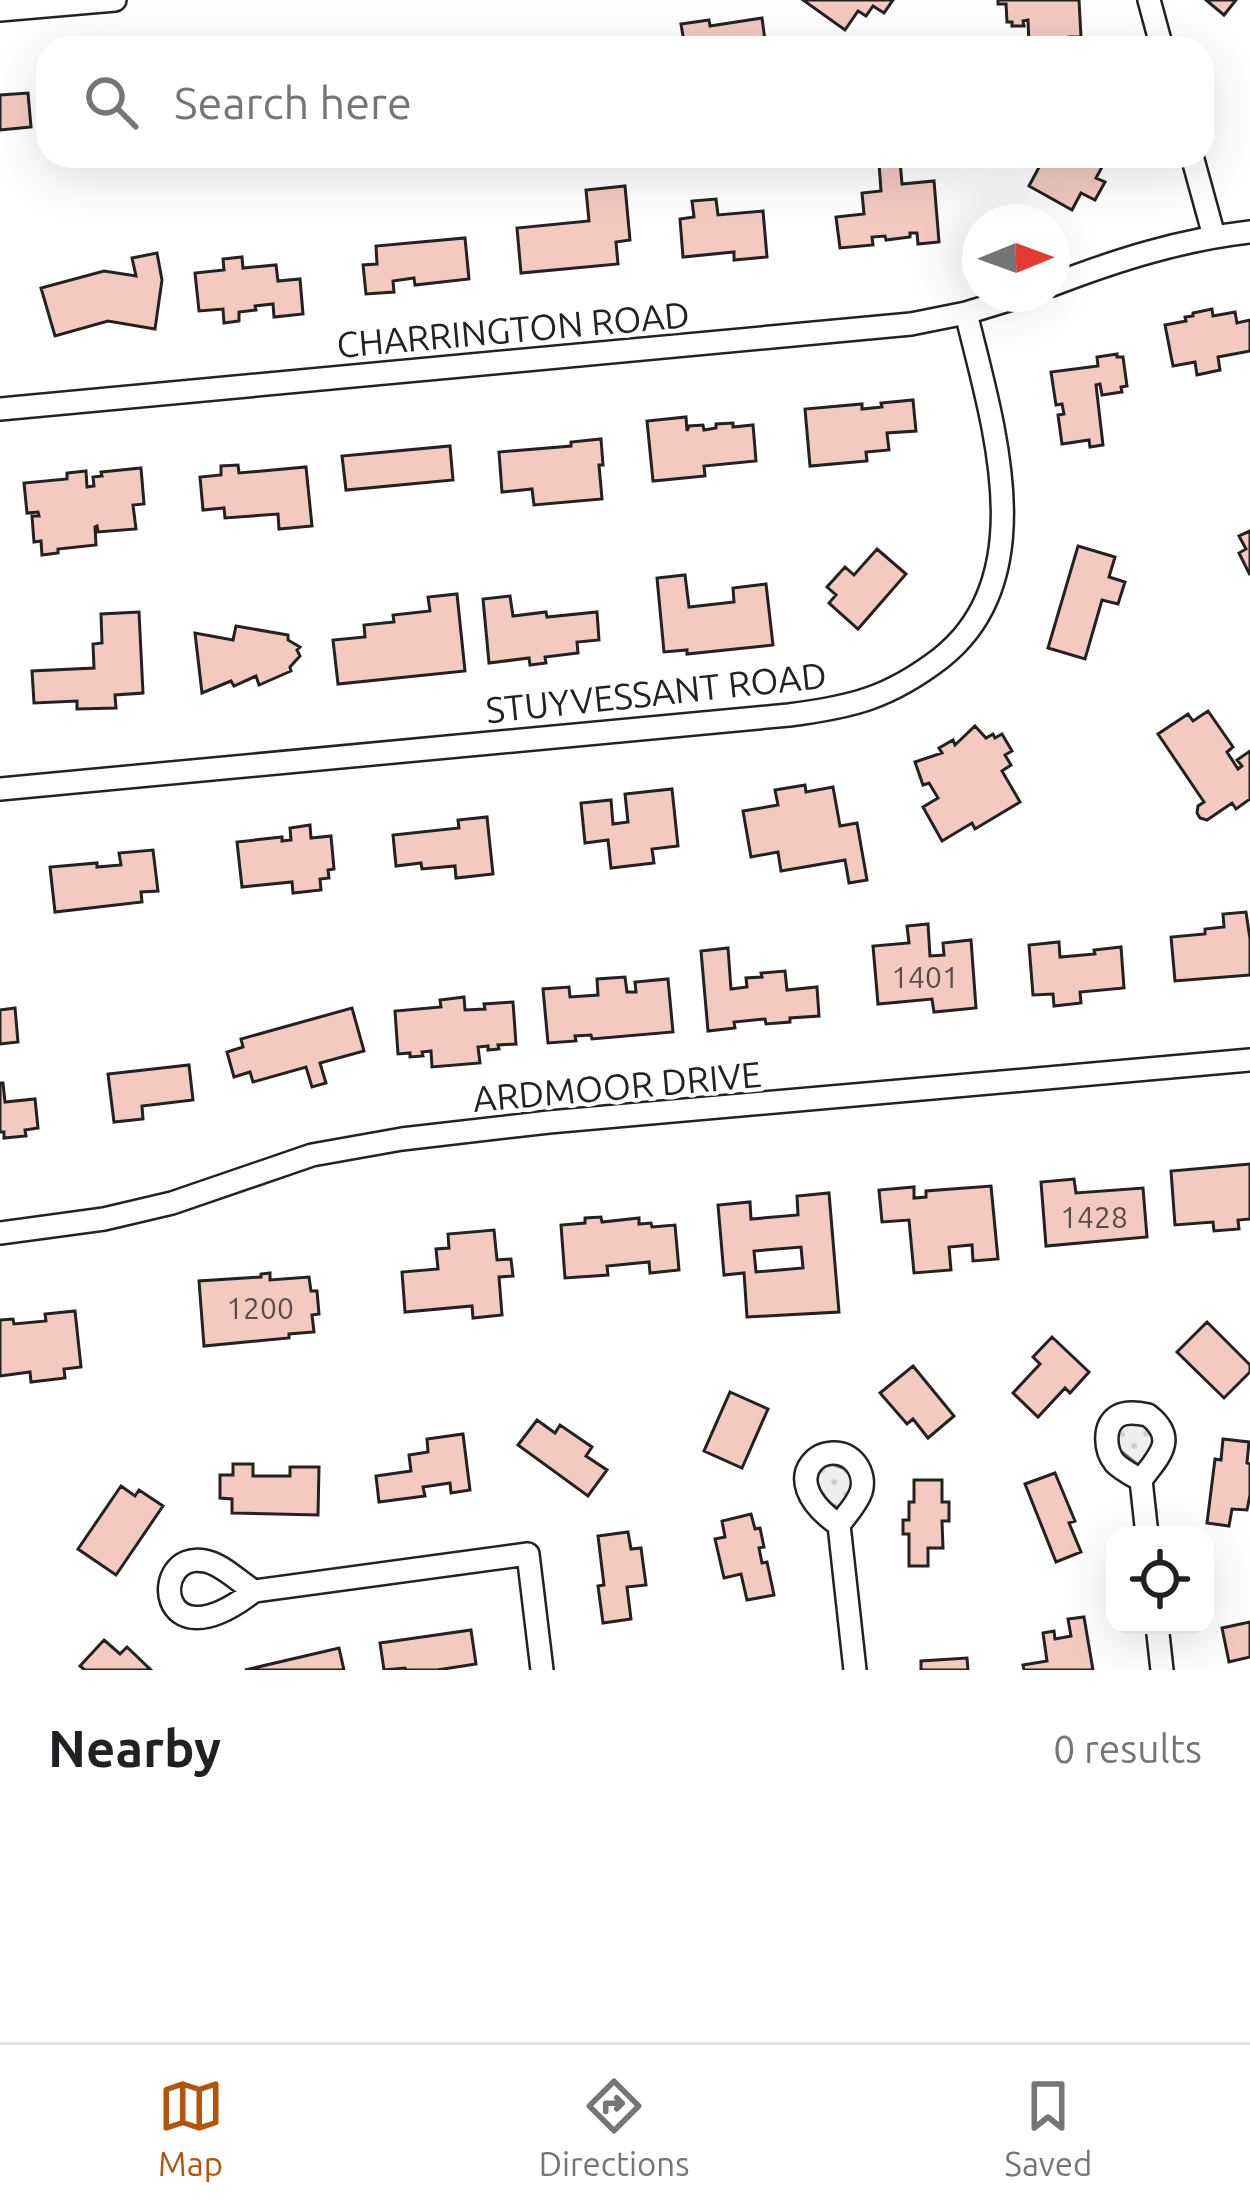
<!DOCTYPE html>
<html lang="en">
<head>
<meta charset="utf-8">
<style>
  :root { --surface:#fff; --page:#f2f2f2; --text:#202124; --muted:#757577; --line:#e0e0e0; --accent:#b45309 }
  body { margin:0; font-family:Ubuntu,sans-serif; background:var(--page); color:var(--text) }
  .controls { position:absolute; right:36px; bottom:36px; display:grid; overflow:hidden; border-radius:24px; box-shadow:0 12px 48px #0002 }
  .controls button { width:108px; height:108px; display:grid; place-items:center; padding:0; border:0; border-bottom:3px solid var(--line); background:var(--surface); color:var(--text); font:60px sans-serif }
  .compass { position:absolute; left:962px; top:204px; width:108px; height:108px; border-radius:50%; background:var(--surface); box-shadow:0 12px 48px #0002; rotate:89deg }
  .list { margin:0; padding:0; list-style:none }
  h2 { display:flex; justify-content:space-between; align-items:center; height:156px; margin:0; padding:0 48px; font-size:51px }
  h2 small { font-size:39px; font-weight:400; color:var(--muted) }
  .icon { flex:none; width:66px; height:66px; fill:none; stroke:currentColor; stroke-width:2; stroke-linecap:round; stroke-linejoin:round }
  .map { position:relative; flex:none; width:1250px; height:1670px; overflow:hidden }
  .search { position:absolute; background:var(--surface); box-shadow:0 12px 48px #0002; left:36px; right:36px; top:36px; height:132px; display:flex; align-items:center; gap:30px; box-sizing:border-box; padding:0 42px; border-radius:36px; color:var(--muted); font-size:45px }
  .sheet { height:372px; background:var(--surface) }
  nav { display:flex; justify-content:space-around; align-items:center; box-sizing:border-box; height:168px; border-top:3px solid var(--line); background:var(--surface); font-size:33px; color:var(--muted) }
  nav a { display:grid; justify-items:center; gap:6px }
  nav .on { color:var(--accent) }
  .map>svg:first-child { display:block }
</style>
</head>
<body>
<div class="map">
<svg width="1250" height="1670" viewBox="0 0 1250 1670">
  <defs>
    <pattern id="grass-dots" width="8" height="8" patternUnits="userSpaceOnUse" patternTransform="scale(3)"><rect width="8" height="8" fill="#eee"/><path d="M2 2h.1M6 6h.1" fill="none" stroke="#ccc" stroke-width="1.8" stroke-linecap="round"/></pattern>
  </defs>
  <rect width="100%" height="100%" fill="#fff"/>
  <path fill="url(#grass-dots)" stroke="#6f6f6f" stroke-width="3" d="M1140 1421 1153 1431 1154 1444 1142 1463 1137 1464 1118 1449 1117 1434 1123 1424Z
    M832 1464 846 1469C858 1484 849 1496 837 1508L821 1498 815 1478 824 1466Z"/>
  <path fill="#f3c9c0" stroke="#222" stroke-width="3" fill-rule="evenodd" d="M803 0H893L884 13 873 6 866 16 858 11 845 30Z
    M998 0H1079L1081 37H1069L1070 42 1029 45 1028 20 1023 21 1024 26H1012V22H1007L1006 4H998Z
    M1206 0H1236L1224 15Z
    M762 18 766 48H685L681 24 709 20 710 26Z
    M28 93 31 127 0 130V95Z
    M1045 156 1061 162 1064 156H1108L1096 178 1105 182 1095 200 1081 193 1072 210 1029 186Z
    M900 161 902 184 934 181 939 242 918 244 917 233H910V237L886 240 885 236 872 237 873 245 840 248 836 217 864 214 862 193 881 191 879 163Z
    M625 186 630 240 616 242 618 264 521 273 517 228 589 221 586 190Z
    M716 199 718 215 763 211 767 257 734 260V252L683 257 680 219 694 217 692 201Z
    M465 238 469 279 415 285 414 278 393 281 394 292 366 294 363 265 377 264 376 246Z
    M157 253 162 280 155 329 108 321 55 336 41 288 104 271 136 276 132 258Z
    M242 257 243 268 276 265 278 281 300 279 303 314 274 317 273 304 255 306 256 310 239 312V321L224 323 223 309 199 311 195 273 224 270 223 259Z
    M1212 309 1213 316 1235 312 1237 323 1250 320V351L1218 357 1220 370 1197 375 1195 362 1173 366 1165 325 1186 321 1185 317 1193 316V313Z
    M1117 354V357H1123L1127 386 1121 387 1122 392 1102 395 1100 384 1096 385 1103 445 1090 447 1089 440 1062 444 1058 415 1064 414 1062 404 1056 405 1051 372 1098 366 1097 357Z
    M913 400 916 431 887 433 889 450 866 452 867 461 810 466 805 409 862 404V409L882 407 881 403Z
    M686 417 687 431 689 426 703 425 704 430 716 428V424L733 423V427L753 425 756 461 704 466 705 476 653 481 647 421Z
    M601 439 603 465H599L602 499 534 505 532 489 502 492 499 452 571 446V442Z
    M450 446 453 480 346 490 342 456Z
    M238 465 239 473 306 467 312 526 279 529 278 514 225 518 224 508 203 510 200 477 221 475V466Z
    M141 468 144 504 133 505 136 529 98 532 97 526 95 527 96 545 58 549V553L42 555 41 541 34 542 32 516H39L38 512 27 513 24 483 67 479V473L86 471 87 487 94 486 93 477 102 476 101 472Z
    M1250 531V575L1239 553 1246 549 1239 536Z
    M1078 546 1115 557 1109 577 1125 582 1118 604 1102 600 1085 659 1048 648Z
    M877 549 906 574 858 629 829 603 836 595 827 587 845 567 854 575Z
    M685 575 689 607 734 602 733 588 766 584 773 645 687 654V650L664 652 657 578Z
    M457 594 465 671 338 684 333 640 365 637 364 625 394 622 393 615 430 611 428 597Z
    M510 596 513 616 546 612 547 617 597 612 599 640 577 642 578 653 545 657 546 663 530 665 529 658 489 663 483 599Z
    M139 612 143 693 115 695 116 708 77 709V701L34 703 32 671 94 668 93 644 102 643 101 614Z
    M236 626 288 635V640L300 647 297 650 300 656 290 667 291 671 259 685 256 676 234 686 231 681 202 693 195 633 233 640Z
    M1208 711 1233 747 1227 752 1238 769 1242 766 1237 760 1250 751V799L1236 809 1232 803 1207 820 1200 818 1197 813 1198 806 1204 802 1158 734 1188 714 1193 721Z
    M975 726 986 738 993 734 995 738 1002 734 1012 751 1005 755 1011 765 1002 771 1020 802 975 829 972 823 942 841 923 807 938 798 929 783 923 785 915 762 942 753 939 748 953 740 955 745Z
    M805 785 806 792 833 787 840 826 857 823 867 880 849 883 845 860 781 871 778 852 751 857 743 811 778 805 775 790Z
    M672 789 678 846 652 849 654 863 611 868 608 840 585 843 581 803 611 800 613 824 628 822 625 794Z
    M487 817 493 874 456 878 455 866 422 869 421 863 396 866 393 835 459 828 458 820Z
    M310 825 311 838 331 836 334 869 328 870 329 878 320 879 321 890 293 893 292 882 242 887 237 842 282 837V841L291 840 290 828Z
    M153 850 158 891 141 892 142 902 55 912 50 867 97 863V867L121 865 119 853Z
    M1246 912 1250 939V975L1175 981 1171 937 1205 934V929L1224 927 1223 914Z
    M928 924 930 956 944 955 943 943 971 940 976 1008 934 1012 932 999 878 1004 873 946 909 943 907 926Z
    M1059 942 1060 957 1095 954 1094 950 1121 947 1124 988 1080 992 1081 1003 1054 1006 1053 994 1033 995 1029 945Z
    M728 948 731 989 747 987 746 978 762 977 761 973 785 971 787 990 817 987 819 1016 790 1018V1022L766 1024 765 1019 734 1022 735 1028 708 1031 701 951Z
    M625 977 627 992H636L635 982 668 979 673 1032 592 1039 591 1035 575 1036 576 1041 548 1043 543 989 569 987 570 997 598 995 597 979Z
    M464 997 465 1010 485 1009 484 1004 513 1002 516 1044 498 1045 499 1049 488 1050V1046L478 1047 480 1063 432 1067 431 1051 422 1052 423 1056 410 1057V1053L398 1054 395 1011 441 1007 440 1000Z
    M15 1008 18 1042 0 1044V1010Z
    M352 1008 364 1051 320 1063 326 1083 312 1087 306 1067 253 1082 250 1072 234 1077 227 1052 243 1047 241 1039Z
    M189 1065 193 1100 142 1106 143 1119 114 1122 108 1074Z
    M0 1083H3L5 1102 35 1099 38 1128 25 1130 26 1136 4 1138V1132H0Z
    M1250 1164V1219L1238 1220 1239 1229 1214 1231 1213 1222 1175 1225 1171 1171Z
    M1074 1179 1076 1193 1143 1188 1147 1237 1046 1246 1041 1182Z
    M991 1186 998 1259 973 1261 972 1245 949 1247 951 1270 914 1273 909 1220 882 1222 879 1190 914 1187V1198L926 1197V1191Z
    M829 1193 839 1312 747 1317 744 1273 724 1275 718 1205 750 1202 751 1219 798 1215 797 1196ZM801 1247 803 1268 756 1272 754 1251Z
    M601 1217 602 1222 639 1218V1224L651 1223 652 1227 675 1225 679 1270 650 1273 649 1262 607 1266 608 1275 565 1278 561 1225 585 1223V1218Z
    M494 1230 497 1260 511 1259 513 1276 499 1277 502 1315 473 1318 472 1306 405 1312 402 1272 438 1269 436 1249 449 1248 448 1234Z
    M270 1273V1280L309 1277 311 1291H317L319 1314 312 1315 314 1332 289 1334V1338L204 1346 199 1281 261 1277V1274Z
    M75 1311 81 1367 64 1369 65 1378 31 1382 30 1372 0 1376V1320L13 1319 14 1324 46 1321 45 1314Z
    M1207 1322 1250 1365V1372L1224 1398 1177 1352Z
    M1052 1337 1089 1372 1070 1393 1065 1388 1038 1417 1013 1393 1040 1364 1033 1357Z
    M913 1366 954 1416 928 1438 913 1419 907 1424 880 1393Z
    M730 1392 768 1409 742 1468 704 1451Z
    M537 1420 555 1433 560 1425 592 1447 586 1456 607 1470 588 1496 518 1445Z
    M463 1434 470 1490 451 1493 450 1483 423 1487 425 1496 379 1502 376 1476 411 1471 409 1455 428 1452 427 1439Z
    M1223 1439 1249 1442 1247 1463 1250 1464V1495L1247 1510 1232 1509 1229 1526 1207 1523 1215 1459 1221 1460Z
    M233 1464H253V1476H290V1467H319L318 1515 232 1513V1499L220 1498V1475H233Z
    M1055 1473 1075 1521 1069 1523 1081 1552 1056 1562 1025 1484Z
    M914 1480H942V1502H949V1521H942L943 1548H928V1566H909V1534H903V1520H909V1502H914Z
    M121 1486 135 1496 139 1490 163 1506 116 1575 78 1549Z
    M751 1514 755 1529 760 1528 764 1547 759 1548 762 1563 767 1562 774 1595 747 1600 741 1574 724 1578 715 1539 725 1537 722 1521Z
    M628 1532 631 1549 641 1548 646 1585 627 1587 631 1619 603 1623 598 1586 604 1585 598 1536Z
    M1084 1617 1093 1670H1024L1023 1665 1047 1661 1043 1633 1054 1631 1055 1639 1071 1636 1068 1619Z
    M1250 1622V1657L1229 1662 1222 1628Z
    M471 1630 476 1664 437 1670H406L405 1668 384 1670 380 1643Z
    M104 1640 120 1654 127 1647 151 1670H85L80 1666Z
    M339 1648 344 1670H245Z
    M967 1658 968 1670H921V1661Z"/>
  <g fill="none" stroke-linecap="round" stroke-linejoin="round">
    <g stroke="#222" stroke-width="26">
      <path id="street" d="M1149 0 1162 48
        M0 10 115 0
        M1192 156 1214 236
        M1052 285C1117 260 1180 240 1250 232
        M0 409 911 324 966 313 1028 294
        M0 789 789 715C852 707 889 698 941 658 1044 577 992 421 966 313
        M0 1233 104 1219 172 1203 312 1155 402 1139 549 1122 1250 1060
        M1141 1480C1132 1475 1122 1470 1115 1463 1105 1451 1102 1426 1118 1416 1127 1411 1139 1413 1148 1415 1179 1439 1158 1457 1141 1480L1147 1535
        M839 1525C767 1475 831 1432 856 1464 862 1472 864 1483 861 1492 857 1504 846 1515 839 1525L855 1670
        M254 1591C239 1582 222 1564 205 1561 149 1549 155 1669 254 1591L528 1554 542 1670
        M1157 1625 1162 1670"/>
    </g>
    <use href="#street" stroke="#fff" stroke-width="21"/>
  </g>
  <g text-anchor="middle" dominant-baseline="central" stroke-width="9" stroke-linejoin="round" paint-order="stroke">
    <g font-size="30" fill="#564c4a">
      <text x="925" y="977">1401</text>
      <text x="1094" y="1217">1428</text>
      <text x="260" y="1308">1200</text>
    </g>
    <g font-size="36" fill="#222" stroke="#fff">
      <text transform="translate(513 329) rotate(-5)">CHARRINGTON ROAD</text>
      <text transform="translate(656 692) rotate(-6)">STUYVESSANT ROAD</text>
      <text transform="translate(617 1086) rotate(-5)">ARDMOOR DRIVE</text>
    </g>
  </g>
</svg>
<div class="controls">
<button><svg class="icon" aria-label="locate" viewBox="0 0 24 24"><circle cx="12" cy="12" r="6"/><path d="M12 2v4M12 18v4M2 12h4M18 12h4"/></svg></button>
</div>
<svg class="compass" viewBox="-18 -18 36 36"><path d="M0-13l5 13h-10z" fill="#e53935"/><path d="M0 13l5-13h-10z" fill="#757577"/></svg>
<div class="search"><svg class="icon" aria-label="search" viewBox="0 0 24 24"><circle cx="10" cy="10" r="6"/><path d="M15 15l6 6"/></svg>Search here</div>
</div>
<section class="sheet">
<h2>Nearby<small>0 results</small></h2>
<ul class="list">
</ul>
</section>
<nav>
<a class="on"><svg class="icon" aria-label="map" viewBox="0 0 24 24"><path d="M3 6l6-2 6 2 6-2v14l-6 2-6-2-6 2zM9 4v14M15 6v14"/></svg>Map</a>
<a><svg class="icon" aria-label="directions" viewBox="0 0 24 24"><path d="M12 3l9 9-9 9-9-9zM9 14v-3h6M13 9l2 2-2 2"/></svg>Directions</a>
<a><svg class="icon" aria-label="saved" viewBox="0 0 24 24"><path d="M7 4h10v16l-5-4-5 4z"/></svg>Saved</a>
</nav>
</body>
</html>
